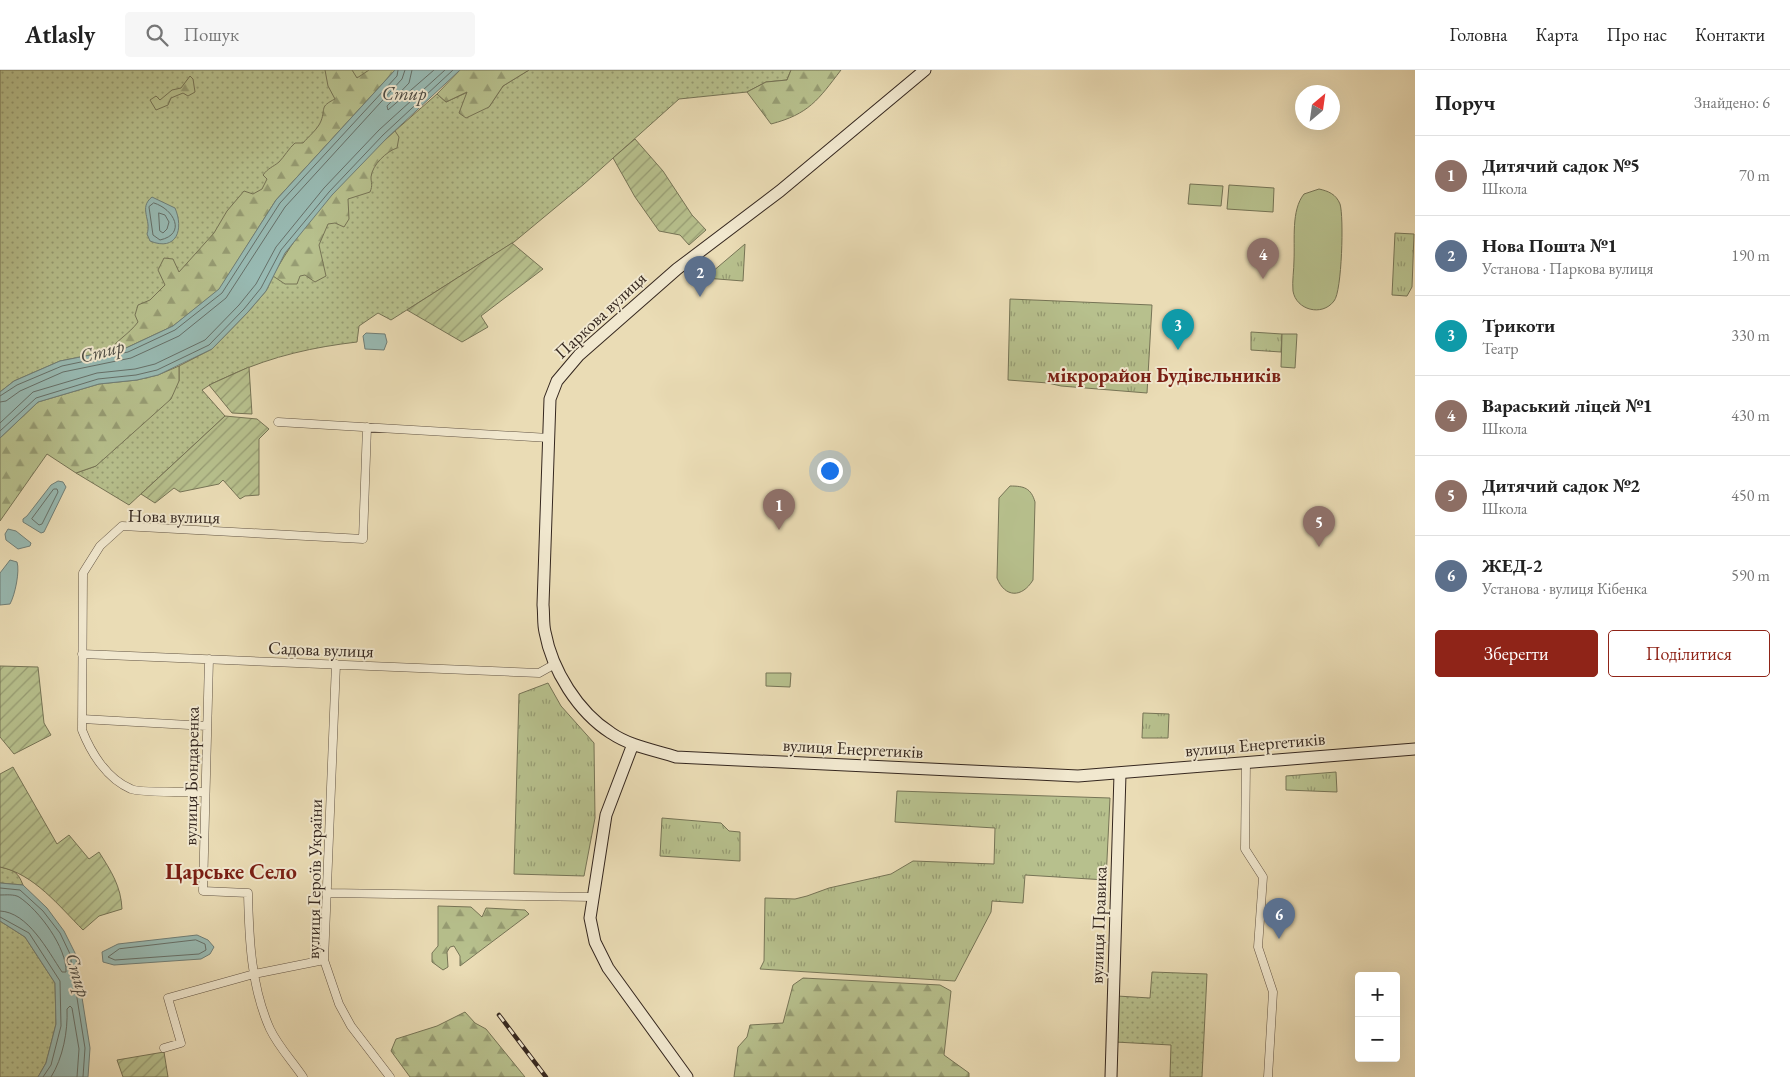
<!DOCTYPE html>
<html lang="uk">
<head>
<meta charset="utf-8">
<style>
  :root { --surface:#fff; --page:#f6f6f6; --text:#222; --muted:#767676; --line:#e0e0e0; --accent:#8f2418 }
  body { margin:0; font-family:"EB Garamond",serif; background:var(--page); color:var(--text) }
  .controls { position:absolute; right:15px; bottom:15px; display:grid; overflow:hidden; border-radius:5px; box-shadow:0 5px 20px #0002 }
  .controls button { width:45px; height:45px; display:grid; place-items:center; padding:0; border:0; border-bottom:1px solid var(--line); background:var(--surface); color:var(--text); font:25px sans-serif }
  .compass { position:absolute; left:1295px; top:15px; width:45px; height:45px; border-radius:50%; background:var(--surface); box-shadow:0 5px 20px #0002; rotate:29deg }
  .you { position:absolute; left:829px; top:400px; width:18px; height:18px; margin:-12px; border:4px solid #fff; border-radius:50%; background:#1a73e8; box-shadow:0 0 0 8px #1a73e833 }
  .badge { display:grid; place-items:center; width:32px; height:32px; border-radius:50%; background:var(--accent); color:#fff; font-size:16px; font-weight:700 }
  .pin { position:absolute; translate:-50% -41px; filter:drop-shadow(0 1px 2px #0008) }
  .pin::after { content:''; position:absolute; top:26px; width:18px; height:15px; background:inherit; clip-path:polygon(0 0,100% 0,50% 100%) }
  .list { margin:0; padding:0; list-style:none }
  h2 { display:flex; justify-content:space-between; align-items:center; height:65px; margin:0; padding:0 20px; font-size:21px }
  h2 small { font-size:16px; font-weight:400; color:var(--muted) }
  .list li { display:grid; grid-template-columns:32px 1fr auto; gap:15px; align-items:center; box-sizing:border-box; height:80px; padding:0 20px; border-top:1px solid var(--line) }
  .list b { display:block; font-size:19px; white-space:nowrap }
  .list p { margin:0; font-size:16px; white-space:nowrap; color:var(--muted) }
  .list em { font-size:16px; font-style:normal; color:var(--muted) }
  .actions { display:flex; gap:10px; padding:15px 20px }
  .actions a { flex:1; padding:11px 0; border:1px solid var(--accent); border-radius:5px; text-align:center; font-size:18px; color:var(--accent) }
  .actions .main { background:var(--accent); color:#fff }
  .icon { flex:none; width:28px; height:28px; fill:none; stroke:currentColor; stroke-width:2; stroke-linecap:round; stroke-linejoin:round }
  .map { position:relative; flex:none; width:1415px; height:1007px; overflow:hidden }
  header { display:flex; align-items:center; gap:30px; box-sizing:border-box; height:70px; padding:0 25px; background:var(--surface); border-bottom:1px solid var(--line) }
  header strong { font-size:24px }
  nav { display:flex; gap:28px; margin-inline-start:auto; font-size:18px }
  .search { width:350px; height:45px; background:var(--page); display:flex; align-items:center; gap:12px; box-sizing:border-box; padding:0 18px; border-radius:5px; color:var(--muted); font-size:19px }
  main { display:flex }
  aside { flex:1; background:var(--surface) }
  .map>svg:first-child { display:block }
</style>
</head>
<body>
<header>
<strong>Atlasly</strong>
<div class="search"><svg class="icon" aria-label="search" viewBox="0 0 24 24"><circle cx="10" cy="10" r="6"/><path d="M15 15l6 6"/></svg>Пошук</div>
<nav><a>Головна</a><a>Карта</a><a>Про нас</a><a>Контакти</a></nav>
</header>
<main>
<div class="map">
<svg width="1415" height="1007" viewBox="0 0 1415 1007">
  <defs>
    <pattern id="grass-dots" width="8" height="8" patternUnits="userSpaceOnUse" patternTransform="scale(1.25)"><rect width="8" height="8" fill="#b7c08d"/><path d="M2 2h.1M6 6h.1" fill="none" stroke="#969c73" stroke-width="1.8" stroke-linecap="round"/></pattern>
    <pattern id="forest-firs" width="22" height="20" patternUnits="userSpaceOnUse" patternTransform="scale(1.25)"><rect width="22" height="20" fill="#b7c08d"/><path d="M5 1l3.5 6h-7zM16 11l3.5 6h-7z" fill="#969c73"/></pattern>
    <pattern id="park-tufts" width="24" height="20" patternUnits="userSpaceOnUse" patternTransform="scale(1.25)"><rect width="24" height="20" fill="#b7c08d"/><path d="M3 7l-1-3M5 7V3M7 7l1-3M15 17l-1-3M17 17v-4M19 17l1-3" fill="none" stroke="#969c73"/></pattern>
    <pattern id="garden-furrows" width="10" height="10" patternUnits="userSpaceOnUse" patternTransform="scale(1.25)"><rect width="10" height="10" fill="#b7c08d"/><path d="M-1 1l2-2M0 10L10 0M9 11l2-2" fill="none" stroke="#969c73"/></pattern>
  </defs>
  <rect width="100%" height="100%" fill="#eadcb5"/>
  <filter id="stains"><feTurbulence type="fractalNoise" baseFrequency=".004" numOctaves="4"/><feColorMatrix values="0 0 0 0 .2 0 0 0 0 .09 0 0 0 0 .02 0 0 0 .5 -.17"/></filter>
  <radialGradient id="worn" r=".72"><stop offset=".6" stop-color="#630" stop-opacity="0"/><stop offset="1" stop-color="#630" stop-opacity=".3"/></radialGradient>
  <path fill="url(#grass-dots)" stroke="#767456" d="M0 0H395L276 130 219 219 200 234 126 278 60 291 14 311 0 322Z
    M529 0H791L787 10 766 12 747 22 679 29 584 114 514 172 391 250 378 243 359 256 357 272C314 277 273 286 233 304 223 309 211 313 202 320L225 346 129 435 76 403 96 396 179 311V296L212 279 248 242 266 221 285 183 387 68 437 24 446 32 468 22 489 37 503 16Z
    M0 797C14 800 18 802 23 815L0 813Z
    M0 851 25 867 55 913 56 954 46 993 38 1007H0Z
    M1152 902 1207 904 1202 1007H1170L1171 975 1115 972 1117 926 1150 928Z"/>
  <path fill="url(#forest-firs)" stroke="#767456" d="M325 0H352L357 8 369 0H395L276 130 219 220 173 256 126 278 108 282C117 270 129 264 138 252L135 245 138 235 150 230 165 215 158 200 164 188 173 189 179 202 214 163 227 141 244 121 253 124 262 119 267 109 263 105C268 98 273 97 279 92 284 87 289 78 295 73H303C308 67 318 59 321 51 326 38 319 37 335 29L328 16Z
    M460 0H529L503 16 489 37 466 48 459 43 467 22 446 32 437 24Z
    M791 0H841C818 30 809 44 771 54L747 22 766 12 787 10Z
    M190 6 193 9 195 22 188 26 183 23 171 28 168 35 156 40 150 30 156 26 160 30 172 20 181 18Z
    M395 61 399 67 397 78C387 81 372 95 371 107 371 113 373 115 370 122L348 129 349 149 344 157 335 153 328 154 319 175 326 206 315 212 305 205 300 206 297 214H285L273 206C299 156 352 99 395 61Z
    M179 296V311L171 329 96 396 76 403 47 384 0 451V368L38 332 99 314 137 310 158 305Z
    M438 836 471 837 482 847 486 838 525 840 529 844 460 896V886L454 876 450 877 447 882 448 897 443 900 432 892V883L438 876Z
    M803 908 940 915 951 921 944 985 969 1003V1007H734L738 977 747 967 750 955 783 953 793 915Z
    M465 942 475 953 486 959 525 1007H410L391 981 396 969 437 956Z"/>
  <path fill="url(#park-tufts)" stroke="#767456" d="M1395 163 1414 164 1412 217 1407 226 1392 225Z
    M745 174 743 211 705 208Z
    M1010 229 1152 235 1147 323 1061 316 1048 313 1008 310Z
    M1251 262 1282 264 1281 282 1251 280Z
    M548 613 561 636 594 673 595 748 584 806 514 804 519 624Z
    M1143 643 1169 644 1168 668H1142Z
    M1336 702 1337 722 1286 720V706Z
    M897 721 1110 728 1106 810 1025 805 1023 833 992 831 991 842 955 911 760 899 764 891 765 828 795 829 807 826 829 818 891 804 913 791 994 794 995 758 895 752Z
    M662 748 721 753 729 761 740 762V791L660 786Z"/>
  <path fill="url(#garden-furrows)" stroke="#767456" d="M635 69 663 101 692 145 706 160 689 175 680 165 659 161 635 127 613 88Z
    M512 173 543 199 481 246 488 257 462 272 407 240Z
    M249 297 252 344 232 343 209 315Z
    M225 346 257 349 269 359 259 369V425L245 426 240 429 223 410 219 414 180 422 174 418 155 433 141 424Z
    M0 596 38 597 44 653 51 665 14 684 0 667Z
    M13 697 57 774 69 765 89 789 99 782C111 801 121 816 122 839L99 846 83 860C59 836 34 804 0 797V704Z
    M164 982 168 1007H123L117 990Z"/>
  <path fill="#b7c08d" stroke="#767456" d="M1190 114 1223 116 1221 136 1188 134Z
    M1229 115 1274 118 1273 142 1227 139Z
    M1319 119C1328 121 1336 124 1340 134 1344 146 1342 222 1334 231 1322 247 1296 240 1293 221 1292 211 1294 200 1294 190 1295 170 1291 140 1304 124Z
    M1282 264H1297L1295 298 1281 297Z
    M1010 416C1024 416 1031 418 1035 432L1033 510C1022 528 1005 528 997 508L999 428Z
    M766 603H791L790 617 766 616Z"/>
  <path fill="#98bab3" stroke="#707f78" d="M395 0H460L387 68 332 125 285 183 266 221 248 242 212 279 158 305 137 310 99 314 38 332 0 368V322L14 311 60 291 126 278 173 256 219 219 276 130Z
    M152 127 175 138C184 159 177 182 150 171L147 164C152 150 138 138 152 127Z
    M366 263 385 264 387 272 384 280 365 279 363 266Z
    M58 411 63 412 66 417 44 462 41 463 23 452V449L27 446 51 415Z
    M8 459 16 461 31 473 30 476 18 479 6 470 5 464Z
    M10 490 17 492C20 501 15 525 10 534L0 535V503Z
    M0 813 23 815 47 838 64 861 75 883 90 978 88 1007H38L46 993 56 954 55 913 25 867 0 851Z
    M197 865 208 870 214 877 210 884 201 889 114 895 103 892 102 882 118 874Z"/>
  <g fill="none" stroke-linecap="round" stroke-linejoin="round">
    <path stroke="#667069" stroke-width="1" d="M412 0 409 13 387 36 388 40 434 0
      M154 133C174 139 187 164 160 170L153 165 149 137Z
      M159 143 165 145 169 152 167 159 163 163 160 161Z
      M0 326 17 315 62 296 128 282 175 260 222 223 280 133 397 6 398 0
      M0 332 6 331 20 321 63 302 131 288 179 266 226 228 285 137 402 9 405 0
      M0 353 33 322 97 303 135 299 155 294 205 270 239 235 256 214 276 177 324 118 379 60 445 0
      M0 361 36 328 98 309 136 305 157 300 209 275 244 239 261 218 281 180 329 122 383 65 453 0
      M54 419H57L58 422 42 454 39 455 32 449Z
      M0 818 20 820 43 841 60 863 70 884 85 978 83 1007
      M0 825C6 825 14 824 19 827 39 840 67 878 66 902H62C48 881 28 842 0 841
      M0 847 29 863 60 911 61 956 51 995 43 1007
      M196 870 205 874 206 880 199 884 115 890 108 887 119 879Z
      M51 1007C63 988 68 961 67 939L70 936 72 938 79 979 77 1007"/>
    <g stroke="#625444" stroke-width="9">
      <path id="street" d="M278 352 549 368
        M82 584 539 603 555 594
        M209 589 203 821 248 823C249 868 251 917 270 959 278 976 293 992 303 1007
        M336 594 324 890 339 934 351 956 390 1007
        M82 649 207 656
        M1246 692 1245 779 1263 807 1258 877 1273 922 1268 1007
        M205 722C192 722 140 723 131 719 107 709 91 683 82 660L83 503 100 476 122 456 363 469 367 357
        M328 823 593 827
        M164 978 181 973 168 928 254 904 324 890"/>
    </g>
    <g stroke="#35271f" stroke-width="13">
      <path id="secondary" d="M925 0 780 121 677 199 579 285 557 311 550 329 543 535C544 544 543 554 545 562 552 600 578 642 611 663 630 676 654 680 676 687L1078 706 1415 679
        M633 674 606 745 590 848 595 872 608 898 687 1007
        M1111 1007 1120 704"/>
    </g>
    <use href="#street" stroke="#f1e8cf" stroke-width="8"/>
    <use href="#secondary" stroke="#f1e8cf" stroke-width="11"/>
    <g stroke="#35271f" stroke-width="4.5">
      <path id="rail" d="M499 945 546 1007"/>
    </g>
    <use href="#rail" stroke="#f1e8cf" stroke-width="2.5" stroke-dasharray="8" stroke-linecap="butt"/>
  </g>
  <g text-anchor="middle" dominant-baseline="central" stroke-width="4" stroke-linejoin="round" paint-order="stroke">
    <g font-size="18" fill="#35271f" stroke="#f1e8cf">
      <text transform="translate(600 245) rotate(-43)">Паркова вулиця</text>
      <text transform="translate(174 446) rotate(1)">Нова вулиця</text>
      <text transform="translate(321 579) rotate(2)">Садова вулиця</text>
      <text transform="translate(1255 674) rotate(-5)">вулиця Енергетиків</text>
      <text transform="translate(853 678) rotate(3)">вулиця Енергетиків</text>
      <text transform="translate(191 706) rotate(-89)">вулиця Бондаренка</text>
      <text transform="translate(314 809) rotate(-89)">вулиця Героїв України</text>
      <text transform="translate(1098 855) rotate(-88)">вулиця Правика</text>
    </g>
    <g font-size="19" font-style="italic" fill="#4e4c44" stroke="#f1e8cf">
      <text x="404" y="23">Стир</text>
      <text transform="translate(102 281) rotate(-15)">Стир</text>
      <text transform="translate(78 905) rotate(73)">Стир</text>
    </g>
    <g font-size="20" font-weight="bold" fill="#7a1f14" stroke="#f1e8cf">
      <text x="1164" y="305">мікрорайон Будівельників</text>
    </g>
    <g font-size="22" font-weight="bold" fill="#7a1f14" stroke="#f1e8cf">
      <text x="231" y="801">Царське Село</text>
    </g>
  </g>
  <rect width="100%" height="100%" filter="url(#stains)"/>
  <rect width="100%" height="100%" fill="url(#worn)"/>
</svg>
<div class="controls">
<button>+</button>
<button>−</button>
</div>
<svg class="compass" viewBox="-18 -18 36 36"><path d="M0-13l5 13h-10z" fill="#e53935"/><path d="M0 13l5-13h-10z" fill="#767676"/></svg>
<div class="you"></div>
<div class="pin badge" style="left:779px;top:460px;background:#8d6e63">1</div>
<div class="pin badge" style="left:700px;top:227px;background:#5c6f8a">2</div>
<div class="pin badge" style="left:1178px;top:280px;background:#0f9aa8">3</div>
<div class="pin badge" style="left:1263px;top:209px;background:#8d6e63">4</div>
<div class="pin badge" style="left:1319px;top:477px;background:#8d6e63">5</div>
<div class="pin badge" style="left:1279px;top:869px;background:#5c6f8a">6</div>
</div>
<aside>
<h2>Поруч<small>Знайдено: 6</small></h2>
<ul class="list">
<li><span class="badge" style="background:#8d6e63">1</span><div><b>Дитячий садок №5</b><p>Школа</p></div><em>70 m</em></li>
<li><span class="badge" style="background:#5c6f8a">2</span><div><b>Нова Пошта №1</b><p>Установа · Паркова вулиця</p></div><em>190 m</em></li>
<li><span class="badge" style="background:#0f9aa8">3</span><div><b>Трикоти</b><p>Театр</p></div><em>330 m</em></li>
<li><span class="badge" style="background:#8d6e63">4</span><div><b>Вараський ліцей №1</b><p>Школа</p></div><em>430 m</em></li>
<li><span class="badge" style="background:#8d6e63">5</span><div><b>Дитячий садок №2</b><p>Школа</p></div><em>450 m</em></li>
<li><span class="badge" style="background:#5c6f8a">6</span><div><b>ЖЕД-2</b><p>Установа · вулиця Кібенка</p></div><em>590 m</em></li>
</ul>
<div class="actions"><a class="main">Зберегти</a><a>Поділитися</a></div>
</aside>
</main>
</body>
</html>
